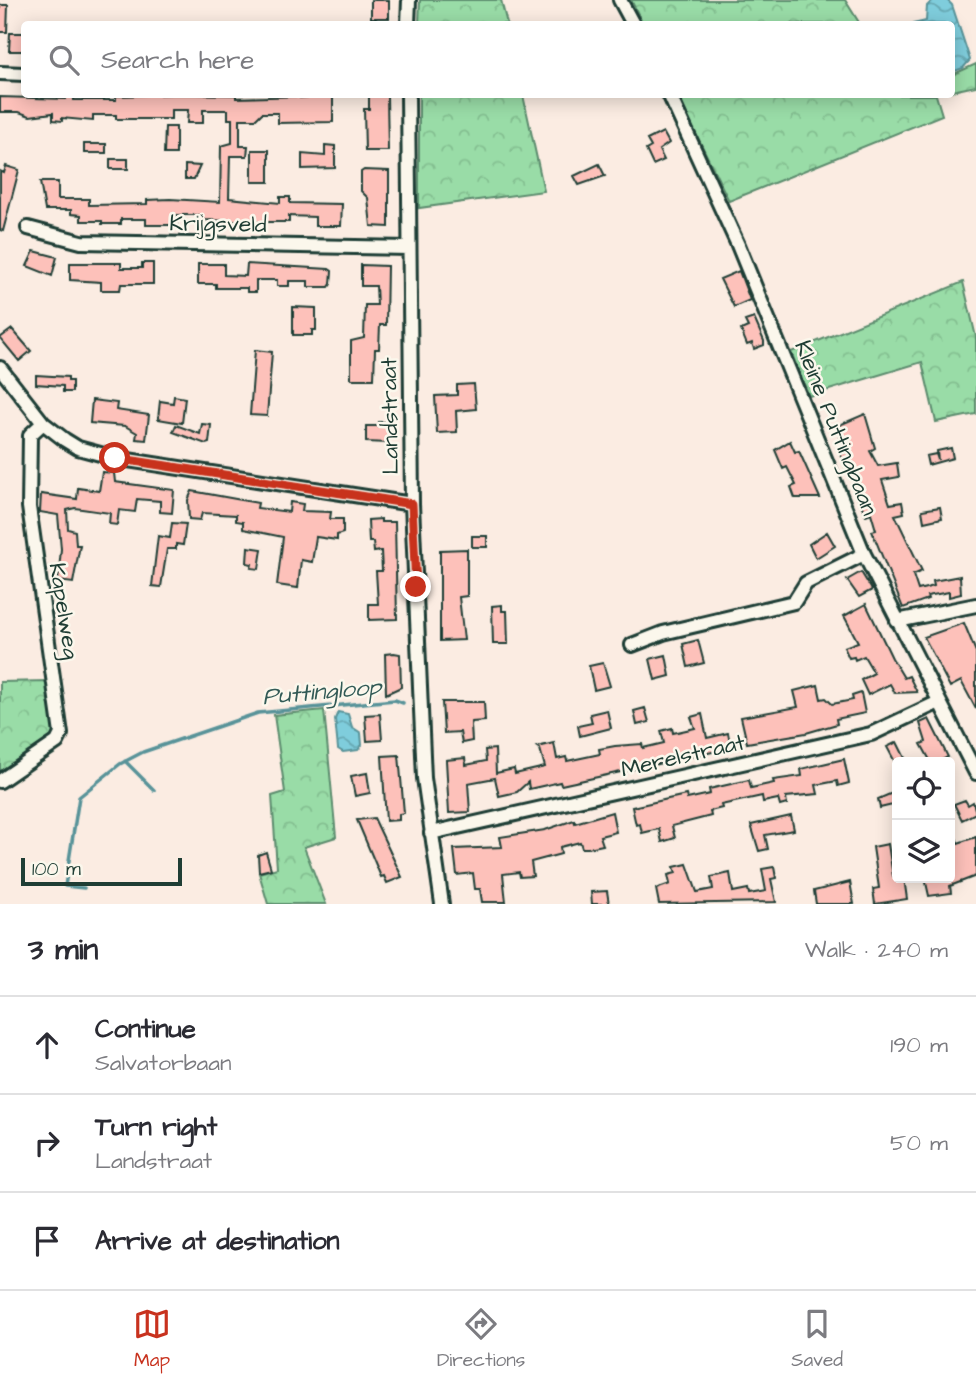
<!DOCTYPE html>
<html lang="en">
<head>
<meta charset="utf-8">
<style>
  :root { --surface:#fff; --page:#f7f7f7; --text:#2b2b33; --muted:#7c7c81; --line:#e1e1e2; --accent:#c8321e }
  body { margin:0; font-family:"Architects Daughter",sans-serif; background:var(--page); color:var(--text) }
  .controls { position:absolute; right:21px; bottom:21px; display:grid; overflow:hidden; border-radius:7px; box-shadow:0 4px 18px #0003 }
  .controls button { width:63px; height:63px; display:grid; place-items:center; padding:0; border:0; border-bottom:2px solid var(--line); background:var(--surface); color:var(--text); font:35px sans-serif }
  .scale { position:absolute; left:21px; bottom:18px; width:161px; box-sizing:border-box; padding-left:7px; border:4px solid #1f3d34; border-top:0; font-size:19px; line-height:24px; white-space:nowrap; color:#1f3d34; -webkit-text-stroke:5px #fbf7ec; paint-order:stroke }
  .stop { position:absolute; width:21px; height:21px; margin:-16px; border:5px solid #c8321e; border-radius:50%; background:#fff }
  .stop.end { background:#c8321e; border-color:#fff; box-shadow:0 2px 7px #0008 }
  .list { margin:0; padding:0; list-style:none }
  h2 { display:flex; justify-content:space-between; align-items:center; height:91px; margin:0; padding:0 28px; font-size:30px }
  h2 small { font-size:23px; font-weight:400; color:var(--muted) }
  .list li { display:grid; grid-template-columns:46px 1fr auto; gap:21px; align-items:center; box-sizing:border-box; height:98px; padding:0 28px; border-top:2px solid var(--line) }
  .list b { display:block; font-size:26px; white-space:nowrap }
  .list p { margin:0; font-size:23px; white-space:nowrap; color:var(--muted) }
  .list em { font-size:23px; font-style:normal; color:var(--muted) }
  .icon { flex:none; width:38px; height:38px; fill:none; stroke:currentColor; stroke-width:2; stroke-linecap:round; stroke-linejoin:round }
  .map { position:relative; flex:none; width:976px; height:904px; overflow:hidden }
  .search { position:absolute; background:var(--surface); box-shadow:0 4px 18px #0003; left:21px; right:21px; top:21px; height:77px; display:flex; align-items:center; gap:18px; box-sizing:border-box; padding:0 24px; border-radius:7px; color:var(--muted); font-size:26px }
  .sheet { height:385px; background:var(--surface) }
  nav { display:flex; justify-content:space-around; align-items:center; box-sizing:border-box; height:98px; border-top:2px solid var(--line); background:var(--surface); font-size:19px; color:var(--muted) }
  nav a { display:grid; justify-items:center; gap:4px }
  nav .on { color:var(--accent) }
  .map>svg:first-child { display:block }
</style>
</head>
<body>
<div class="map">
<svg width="976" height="904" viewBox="0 0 976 904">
  <defs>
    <pattern id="forest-crowns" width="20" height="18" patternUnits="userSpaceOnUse" patternTransform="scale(1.75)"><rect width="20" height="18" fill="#99dca7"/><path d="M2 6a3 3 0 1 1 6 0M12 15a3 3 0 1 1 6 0" fill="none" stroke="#83be90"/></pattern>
    <pattern id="water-waves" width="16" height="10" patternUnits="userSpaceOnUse" patternTransform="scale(1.75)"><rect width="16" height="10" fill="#7fcddc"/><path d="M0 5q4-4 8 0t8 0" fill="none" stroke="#67a8b3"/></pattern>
  </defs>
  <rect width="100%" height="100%" fill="#fbece2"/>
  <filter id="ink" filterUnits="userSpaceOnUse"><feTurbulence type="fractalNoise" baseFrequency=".0143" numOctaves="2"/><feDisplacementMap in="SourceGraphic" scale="14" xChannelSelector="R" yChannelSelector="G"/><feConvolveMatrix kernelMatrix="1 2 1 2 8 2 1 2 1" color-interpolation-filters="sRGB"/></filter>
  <g filter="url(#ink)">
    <path fill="url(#forest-crowns)" stroke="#5c8c6e" stroke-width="2" d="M420 0H501L507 24H419Z
      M631 0H845L860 24H643Z
      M976 64V86L952 91V75Z
      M419 95H523L544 191 419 208Z
      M677 95H936L942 115 729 201Z
      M963 282 976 337V414L936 422 922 362 809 396 791 352Z
      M48 681 54 724 52 736 0 775V682Z
      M324 710 336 837 304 847 326 904H268L259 873 277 868 272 796 285 792 274 715Z"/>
    <path fill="url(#water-waves)" stroke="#599399" stroke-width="2" d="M933 0H947L952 5 970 60 963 68 952 72 951 24H913L926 21 927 6Z
      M338 712 348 714 352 727 361 733 362 745 358 750 343 752 338 749 335 719Z"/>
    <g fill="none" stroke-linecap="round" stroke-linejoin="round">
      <path stroke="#599399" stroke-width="3.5" d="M125 761 154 790
        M84 888 65 886 79 797 120 764 143 752 258 713 395 700 403 703"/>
    </g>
    <path fill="#fdc1ba" stroke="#1f3d34" stroke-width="2" d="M371 0H389V18H371Z
      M0 5H8L7 32H0Z
      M10 33H24V51H9Z
      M181 94 236 95V98L300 96V98L333 95V122L278 123V113H262L256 119H240V146H248L247 156H230L229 198 280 203V197H290V203L342 204 341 226H315V217L289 216V222H255V226H238L234 221 202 220V215H177V225H146V219H121V224H102V221H81V215L71 214V210H45L40 182H58V199H89V205L147 204V200L170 199 220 202 221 146 232 143V119H228V110H203V123H187L188 110H171V119H116V115H93V121L62 118V121L53 120V113L30 116 19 112H0V97L66 99V95H74V100H116V96Z
      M369 96H387L388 151H365L364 109H369Z
      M165 127H176V154H164Z
      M663 132 669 143 659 150 664 160 653 165 646 150 651 147 647 140Z
      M84 144H106V153H84Z
      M325 145 335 146V168L302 169V154L325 156Z
      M252 150H269V182H252Z
      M110 159H128V169H110Z
      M599 164 605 176 579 185 574 176Z
      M185 165 200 166 194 179H185Z
      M6 166 19 170 3 231 0 230V171L4 173Z
      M364 170 389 171V227L371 226 368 198 361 191V172Z
      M34 251 57 257 52 276 27 266Z
      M70 263H121V268H142V263H153V284H121L120 290H101V282L70 280Z
      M198 264H224V275L246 276 247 264 329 269 332 271 331 284 329 287H308V281H289V286H277V280H256V292H247V288H216V284H198Z
      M361 265 387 266 386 325H380L379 349H375L374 379H351V341L364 338 365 305H377L376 286H361Z
      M739 271 750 300 734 307 720 279Z
      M293 307 316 308V330H312V335H293Z
      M754 318 764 341V345L754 349 752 343 747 345 741 330 748 327 745 321Z
      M12 329 31 351 19 361 0 338Z
      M255 350 272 352 267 416 250 415Z
      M36 375 68 377V381H72V392H63V386L36 384Z
      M474 384 476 409 456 411 457 432 437 433 435 396 457 395V385Z
      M174 396 185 398 182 423 158 419 160 401 173 403Z
      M92 400 117 403 116 410 149 415 146 440 136 439 137 433 125 426 90 423Z
      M865 414 875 448 870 451 878 466 897 463 899 477 882 480 890 504 902 502 904 513 895 515 922 571 913 575 918 590 934 586 933 581 960 576 961 594 949 597V592L927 596 928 599 903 608 872 531 876 530 871 513 866 515 856 494 862 492 856 475 850 478 840 454 845 452 837 426Z
      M379 422H388V443L366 442V426H379Z
      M202 424 211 425 209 443 206 444 173 432 176 425 200 434Z
      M790 441 795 452 799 451 820 498H795L791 487 796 485 787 467 783 469 775 450Z
      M951 448 953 458 928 465 926 456 936 454 938 460 937 451Z
      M102 472 114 473 115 482 174 490 172 513 160 512V501L137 499 135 512 119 510 117 525 109 524 110 513 75 508 67 510 68 529 75 531 76 545H80L73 583 58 581 61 549 58 515 40 512 41 494 77 499 78 488 99 491Z
      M192 491 258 503 257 508 289 512 290 502 303 504 302 511 331 512 330 519H343V533L337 535V540L316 537 312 562 301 560 298 588 277 585 283 537 243 529V522L236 521V515L202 513 200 520 189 519 188 500Z
      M940 507 942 518 924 522 922 510Z
      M381 519V522H395L397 619 369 620V604H378L376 571H382L381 551 374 552 373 542H369L368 520Z
      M172 523 186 524 183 545 176 544V549H167L161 587 152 586 158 536 170 538Z
      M827 532 835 546 816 558 809 544Z
      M472 536H487V547H472Z
      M248 547 262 549 259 569 251 568 252 564 247 563Z
      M467 549V596L459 597 464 640 440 641V550Z
      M861 572 872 590 859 597 847 580Z
      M866 604 892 658 904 678 909 676 917 692 895 693 890 684 868 695 861 680 874 673 864 656 855 660 854 657 849 658 844 647 858 642 844 616Z
      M502 605V611H507L508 644H493L492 606Z
      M964 623 976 652V709L961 681 950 687 924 637Z
      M698 640 704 663 688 667 683 644Z
      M394 653 400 654 401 687 386 694 385 654Z
      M666 655 670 676 655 680 650 659Z
      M603 663 610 686 594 690 589 666Z
      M818 685 821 699 826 698 832 704 853 700 852 696 861 693 865 713 836 719 837 724 806 733 747 743 741 717 798 707 794 691Z
      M442 702H484L485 721 472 722 471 725 472 741 462 743 460 732 444 733Z
      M645 708 649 722 637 725 634 711Z
      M607 710 611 728 580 736 578 726 592 723 590 714Z
      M380 714 382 740 367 741 365 715Z
      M702 714 707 738 728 733 731 748 561 785 560 782 529 789 528 782 517 792 499 796 495 778 468 783 470 812 449 813 446 760 465 758 466 765 486 761 485 750 495 749 496 773 514 769 515 774 545 767 540 749 537 747 554 743 557 759 566 757 567 761 600 754 599 749 615 746 642 744 643 748 664 743 661 731 672 728 673 733 695 728 691 717Z
      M929 719 948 757 938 762H931L921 744 926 742 920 723Z
      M897 742 907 762H895L887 747Z
      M399 755 404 813 399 814V820L386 821 382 756Z
      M844 759 849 783 838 786 837 781 816 785 818 794 786 797 787 804 780 806 778 799 763 802 762 796 721 805 722 808 710 811 711 816 672 826 675 838 662 842 659 829 642 833 640 824 636 825 632 807 686 795 687 799 710 794 709 789 749 780 751 788 774 783 773 780 802 776 801 769Z
      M367 773 370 793 355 796 351 776Z
      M897 791V804L880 808 878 799Z
      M965 800 968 805 973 802 976 813 962 820 954 804Z
      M612 812 616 832 600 836 603 845 588 848H582L580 842 560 847 561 854 531 862 533 876 520 877 519 872 503 874 506 902H482L480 889H475L473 873 457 875 454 849 502 847 500 837 545 830 574 820 575 823Z
      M791 816 794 830 765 835 768 849 759 851 751 825Z
      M374 818 402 877 387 883 384 876 381 877 357 820Z
      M950 822 958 843 976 837V876L950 886 951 893 929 896 925 878H950Z
      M888 844 893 876 904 878 907 899 875 904 873 889 879 888 873 847Z
      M266 852 271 869 259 872 258 855Z
      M687 864 697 892 713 889 711 877 730 873 733 892 748 889 749 894 766 891 762 869 774 867 776 878 771 879 776 902 659 904 656 889 670 884 668 875 676 873 674 867Z
      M850 882 854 904H816L814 891Z
      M607 891 609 904H592L591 892Z"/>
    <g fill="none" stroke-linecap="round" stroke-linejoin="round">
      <g stroke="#1f3d34" stroke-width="18">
        <path id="minor" d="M620 0 633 24
          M408 24 409 0
          M0 73 24 74
          M408 94 412 504 424 778 442 904
          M669 94 738 245 864 554 976 773
          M28 228 81 242 409 248
          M0 368 43 423 65 440 78 448 115 458 412 504
          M897 621 976 605
          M632 645 663 633 794 602 806 583 864 554
          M0 781 57 742 61 734 29 507 30 435 43 423
          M431 833 871 734 939 702"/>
      </g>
      <use href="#minor" stroke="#fbf7ec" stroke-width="12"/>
    </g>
  </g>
  <g fill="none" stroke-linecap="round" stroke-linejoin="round" filter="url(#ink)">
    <path stroke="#c8321e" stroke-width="9" d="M115 458 412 504 416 587"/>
  </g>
  <g text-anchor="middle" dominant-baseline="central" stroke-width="5" stroke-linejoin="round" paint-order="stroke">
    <g font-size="23" fill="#1f3d34" stroke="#fbf7ec">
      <text transform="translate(218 224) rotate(1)">Krijgsveld</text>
      <text transform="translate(390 416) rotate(-91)">Landstraat</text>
      <text transform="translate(836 428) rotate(68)">Kleine Puttingbaan</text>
      <text transform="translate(64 611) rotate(81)">Kapelweg</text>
      <text transform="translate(683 756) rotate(-13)">Merelstraat</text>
    </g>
    <g font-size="24" font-style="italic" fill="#325a56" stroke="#fbf7ec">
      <text transform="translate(322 692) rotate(-5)">Puttingloop</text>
    </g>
  </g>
</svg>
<div class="controls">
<button><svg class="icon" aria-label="locate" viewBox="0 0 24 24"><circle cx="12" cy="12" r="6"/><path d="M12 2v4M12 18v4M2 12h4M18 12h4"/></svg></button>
<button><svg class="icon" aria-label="layers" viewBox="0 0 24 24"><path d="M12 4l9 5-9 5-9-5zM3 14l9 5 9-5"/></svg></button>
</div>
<div class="scale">100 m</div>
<div class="stop" style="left:115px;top:458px"></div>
<div class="stop end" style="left:416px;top:587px"></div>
<div class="search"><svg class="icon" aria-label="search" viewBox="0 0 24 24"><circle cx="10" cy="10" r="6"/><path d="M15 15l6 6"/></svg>Search here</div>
</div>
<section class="sheet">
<h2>3 min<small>Walk · 240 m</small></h2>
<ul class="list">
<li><svg class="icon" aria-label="ahead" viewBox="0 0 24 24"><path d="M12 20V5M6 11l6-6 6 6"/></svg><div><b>Continue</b><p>Salvatorbaan</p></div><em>190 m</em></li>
<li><svg class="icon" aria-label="right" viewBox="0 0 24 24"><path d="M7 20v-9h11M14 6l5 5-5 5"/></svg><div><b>Turn right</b><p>Landstraat</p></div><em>50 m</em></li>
<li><svg class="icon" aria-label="arrive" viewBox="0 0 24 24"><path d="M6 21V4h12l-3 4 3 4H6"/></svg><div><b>Arrive at destination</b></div></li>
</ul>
</section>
<nav>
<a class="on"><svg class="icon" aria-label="map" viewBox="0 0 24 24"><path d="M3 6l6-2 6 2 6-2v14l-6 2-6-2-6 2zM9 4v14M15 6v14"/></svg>Map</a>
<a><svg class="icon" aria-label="directions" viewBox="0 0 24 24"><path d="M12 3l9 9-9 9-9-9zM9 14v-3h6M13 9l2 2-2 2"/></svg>Directions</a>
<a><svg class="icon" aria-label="saved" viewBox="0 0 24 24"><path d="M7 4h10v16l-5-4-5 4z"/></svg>Saved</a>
</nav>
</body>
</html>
